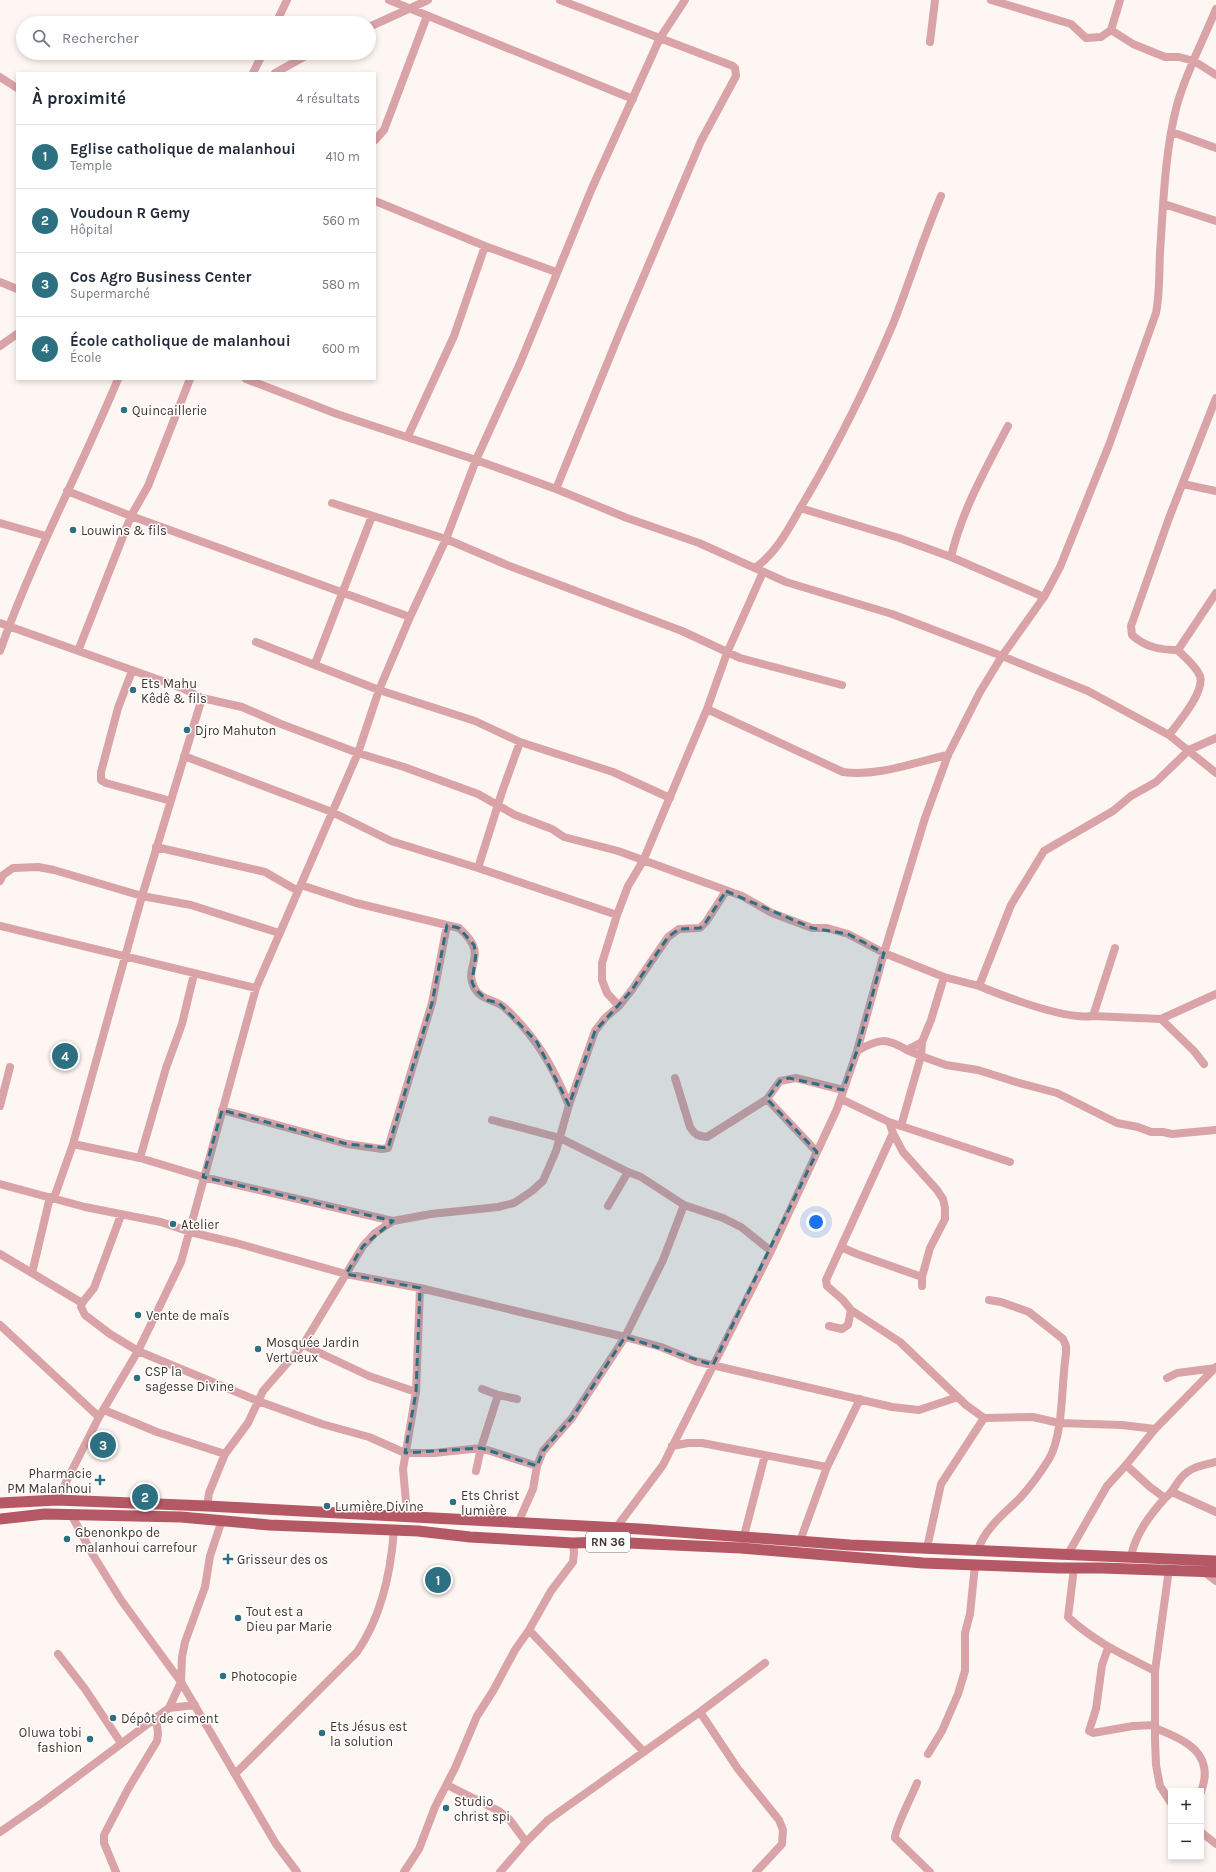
<!DOCTYPE html>
<html lang="fr">
<head>
<meta charset="utf-8">
<style>
  :root { --surface:#fff; --page:#f2f2f3; --text:#1f2937; --muted:#747a83; --line:#e0e1e3; --accent:#2d7081 }
  body { margin:0; font-family:Karla,sans-serif; background:var(--page); color:var(--text) }
  .controls { position:absolute; right:12px; bottom:12px; display:grid; overflow:hidden; border-radius:0px; box-shadow:0 2px 6px #0003 }
  .controls button { width:36px; height:36px; display:grid; place-items:center; padding:0; border:0; border-bottom:1px solid var(--line); background:var(--surface); color:var(--text); font:20px sans-serif }
  .you { position:absolute; left:816px; top:1222px; width:14px; height:14px; margin:-10px; border:3px solid #fff; border-radius:50%; background:#1a73e8; box-shadow:0 0 0 6px #1a73e833 }
  .badge { display:grid; place-items:center; width:26px; height:26px; border-radius:50%; background:var(--accent); color:#fff; font-size:13px; font-weight:700 }
  .pin { position:absolute; translate:-50% -50%; border:2px solid #fff; box-shadow:0 1px 4px #0006 }
  .list { margin:0; padding:0; list-style:none }
  h2 { display:flex; justify-content:space-between; align-items:center; height:52px; margin:0; padding:0 16px; font-size:17px }
  h2 small { font-size:13px; font-weight:400; color:var(--muted) }
  .list li { display:grid; grid-template-columns:26px 1fr auto; gap:12px; align-items:center; box-sizing:border-box; height:64px; padding:0 16px; border-top:1px solid var(--line) }
  .list b { display:block; font-size:15px; white-space:nowrap }
  .list p { margin:0; font-size:13px; white-space:nowrap; color:var(--muted) }
  .list em { font-size:13px; font-style:normal; color:var(--muted) }
  .icon { flex:none; width:22px; height:22px; fill:none; stroke:currentColor; stroke-width:2; stroke-linecap:round; stroke-linejoin:round }
  .map { position:relative; flex:none; width:1216px; height:1872px; overflow:hidden }
  .search { position:absolute; background:var(--surface); box-shadow:0 2px 6px #0003; left:16px; top:16px; width:360px; height:44px; display:flex; align-items:center; gap:10px; box-sizing:border-box; padding:0 14px; border-radius:22px; color:var(--muted); font-size:15px }
  .panel { position:absolute; background:var(--surface); box-shadow:0 2px 6px #0003; left:16px; top:72px; width:360px; height:308px; border-radius:0px }
  .map>svg:first-child { display:block }
</style>
</head>
<body>
<div class="map">
<svg width="1216" height="1872" viewBox="0 0 1216 1872">
  <rect width="100%" height="100%" fill="#fef6f2"/>
  <g fill="none" stroke-linecap="round" stroke-linejoin="round">
    <path stroke="#d9a3a8" stroke-width="8" d="M389 0 633 99
      M991 0 1071 24 1086 38 1101 37 1111 30 1133 44 1165 57H1179L1194 61 1216 75
      M276 23 287 0
      M369 27 428 0
      M1111 30 1120 0
      M930 42 935 0
      M253 73 263 53
      M275 73 311 53
      M0 77 17 88
      M1172 132 1216 148
      M375 140 384 130 427 16
      M375 201 485 246 556 272
      M1164 204 1216 221
      M0 282 17 289
      M0 346 17 334
      M246 379 337 414 476 460 556 489 627 518 699 543 786 582 892 614 1002 656 1088 691 1169 735 1216 773
      M408 436 454 336 485 246
      M1183 484 1216 491
      M556 489 620 332 701 141 736 76 735 68 733 66 560 0
      M67 491 131 516 410 617
      M332 503 446 539 507 565 682 631 740 658 842 685
      M800 508 899 538 951 557 1044 597
      M0 523 46 536
      M951 557C962 510 986 468 1008 426
      M755 568C781 549 792 521 808 495 840 440 868 383 893 324 910 281 923 238 941 196
      M0 623 182 688 202 698 242 707 281 724 358 753 404 767 478 794 515 815 552 829 564 837 618 851 742 896 772 913 812 928H827L848 934 884 953 944 977
      M256 642 379 690 475 721 520 742 613 772 670 798
      M1178 650 1216 593
      M0 651C33 557 80 471 118 379
      M78 651 131 516 148 486 190 379
      M315 664 372 516
      M132 671 118 708 101 772V780L106 783 171 801
      M707 709 843 772C878 777 915 762 948 755
      M1169 735C1178 723 1205 692 1200 676 1196 666 1185 658 1178 650 1160 650 1145 647 1132 635L1131 626 1169 518 1216 398
      M184 756 332 812 391 841 478 868 617 915
      M156 847 265 872 298 891
      M478 868 502 792 520 742
      M0 881 3 875 13 868 38 867 54 870 142 896 191 905 279 933
      M301 885 356 903 459 928C492 957 461 965 475 989 482 1001 496 999 505 1008 537 1038 552 1065 569 1105
      M0 926 256 988
      M979 986C1006 997 1065 1020 1093 1016L1115 948
      M619 1006 607 993 602 980V963L617 915 628 886 643 861 707 709 727 653 763 572
      M1093 1016 1161 1019 1216 994
      M1161 1019 1194 1051 1204 1064
      M922 1042 921 1056 946 1065 978 1070 1016 1082 1057 1093 1117 1123 1138 1127 1151 1132H1163L1172 1134 1216 1130
      M857 1051C879 1038 886 1038 907 1050L922 1042 931 1020 944 977 979 986 1011 905 1044 851 1113 811 1131 796 1156 782 1189 750 1216 738
      M675 1078 690 1127C695 1135 698 1136 707 1137L767 1099 780 1081 796 1078 843 1090
      M767 1099 817 1152
      M841 1099 889 1122 1010 1162
      M0 1106 10 1067
      M222 1110 347 1144 382 1149 388 1148 432 1003 447 925
      M492 1120 560 1138 628 1172 641 1177 684 1205 723 1218 741 1227 771 1251
      M901 1126 921 1056 907 1050
      M893 1133 903 1152 937 1190 943 1199 945 1208V1219L930 1248 922 1277
      M73 1144 140 1158 203 1177 393 1221
      M140 1158 166 1068 182 1024 194 974
      M0 1184 85 1207 161 1222 190 1232 236 1243 346 1274 420 1288 625 1337 661 1347 695 1361 892 1407 919 1410 958 1397
      M50 1197 32 1273 82 1303
      M54 1198 73 1144 142 896 202 698
      M608 1206 628 1172
      M121 1215 94 1288 82 1303 81 1307 85 1315 110 1334 138 1351 258 1401 322 1424 369 1437 405 1453H434L481 1448 537 1466 533 1489 518 1523
      M841 1247 857 1254 922 1277V1286
      M0 1254 32 1273
      M851 1310 843 1300 827 1286 826 1280 893 1133 889 1122
      M0 1325 99 1417
      M829 1326 842 1329 848 1325 851 1310 900 1342 966 1405 984 1418 1033 1417 1059 1423 1122 1425 1155 1429
      M303 1345 369 1376 416 1392
      M1167 1378 1177 1373 1216 1368
      M498 1395 517 1399
      M104 1410 157 1432 225 1454
      M672 1446 688 1443H702L827 1467
      M1126 1465 1150 1487 1165 1498C1150 1515 1136 1533 1131 1556
      M537 1466 543 1451 572 1418 625 1337 663 1260 684 1205
      M476 1471 481 1448 498 1395 482 1389
      M1172 1492 1216 1512
      M1165 1498C1173 1492 1175 1485 1181 1478 1190 1467 1203 1465 1216 1462
      M57 1500 99 1417 138 1351 181 1262 256 988 358 753 379 690 410 617 446 539 476 460 521 361 592 188 660 38 685 0
      M406 1502 403 1469 416 1392 420 1288
      M207 1506 209 1493 225 1454 248 1423 263 1391 303 1345 363 1246 375 1233 393 1221 431 1214 498 1207 514 1203 532 1191 543 1181 556 1151 569 1105 595 1031 605 1018 619 1006 631 991 668 937 679 929 700 928 706 922 726 891
      M72 1516 93 1555 121 1600 181 1682 276 1844 297 1872
      M616 1528 663 1465 771 1251 837 1109 857 1051 884 953 925 818 948 755 980 692 1002 656 1044 597 1060 567 1109 445 1156 313C1160 293 1159 273 1160 253 1163 207 1165 149 1177 105 1186 72 1203 41 1216 9
      M744 1536 765 1455
      M800 1541 827 1467 860 1399
      M927 1548 941 1484 984 1418
      M978 1550C984 1529 1005 1513 1020 1498 1030 1487 1041 1472 1049 1459 1064 1433 1061 1384 1066 1354V1346L1063 1339 1029 1312 1001 1302 989 1300
      M1068 1554 1107 1486 1126 1465 1155 1429 1216 1367
      M1074 1568 1068 1617C1093 1641 1124 1655 1155 1671
      M1169 1569 1155 1671V1740L1156 1765 1160 1786 1171 1803
      M1203 1571 1216 1581
      M529 1630 644 1752
      M1108 1648 1102 1665 1096 1709 1089 1731 1093 1733 1133 1726 1155 1725
      M58 1654 85 1689 121 1743
      M169 1708 181 1682 182 1657 185 1642 205 1587 210 1556 222 1520
      M700 1712 738 1769 779 1820 783 1830 782 1844 756 1872
      M1155 1728C1184 1740 1216 1752 1201 1792
      M928 1754 942 1731 958 1694 965 1671V1633L970 1614 975 1565
      M236 1773 357 1652C382 1616 391 1572 394 1529
      M917 1783C913 1794 894 1830 895 1838L930 1872
      M447 1785 499 1811 509 1819 526 1842
      M0 1832 42 1803 169 1708 195 1705
      M1201 1832 1216 1844
      M116 1872 104 1843V1835L128 1789 157 1741 158 1734 156 1717
      M404 1872 419 1849 435 1807 455 1768 477 1716 493 1691 515 1650 529 1630 551 1591 573 1562 574 1552 573 1543
      M500 1872 526 1842 548 1820 700 1712 765 1663"/>
    <path stroke="#b55866" stroke-width="11" d="M0 1503 57 1500 207 1506 640 1529 850 1545 1216 1561
      M0 1519 45 1514 181 1517 269 1525 418 1531 470 1537 573 1543 606 1542 741 1548 923 1563 1059 1568H1102L1216 1572"/>
  </g>
  <path fill="#2d7081" fill-opacity="0.2" stroke="#2d7081" stroke-width="3" stroke-dasharray="8 5" stroke-linejoin="round" d="M726 891 812 928 848 934 884 953 857 1051 843 1090 789 1078 780 1081 767 1099 817 1152 713 1365 625 1337 572 1418 543 1451 537 1466 481 1448 405 1453 416 1392 420 1288 346 1274 363 1246 393 1221 203 1177 222 1110 347 1144 388 1148 432 1003 447 925 459 928 474 945 476 954 472 982 475 989 487 1000 499 1003 537 1042 569 1105 595 1031 631 991 668 937 679 929 700 928 706 922Z"/>
  <g fill="#2d7081" stroke="#fff" stroke-width="1.5">
    <circle cx="124" cy="410" r="4"/>
    <circle cx="73" cy="530" r="4"/>
    <circle cx="133" cy="690" r="4"/>
    <circle cx="187" cy="730" r="4"/>
    <circle cx="173" cy="1224" r="4"/>
    <circle cx="138" cy="1315" r="4"/>
    <circle cx="258" cy="1349" r="4"/>
    <circle cx="137" cy="1378" r="4"/>
    <path d="M98 1474h4v4h4v4h-4v4h-4v-4h-4v-4h4z"/>
    <circle cx="453" cy="1502" r="4"/>
    <circle cx="327" cy="1506" r="4"/>
    <circle cx="67" cy="1539" r="4"/>
    <path d="M226 1553h4v4h4v4h-4v4h-4v-4h-4v-4h4z"/>
    <circle cx="238" cy="1618" r="4"/>
    <circle cx="223" cy="1676" r="4"/>
    <circle cx="113" cy="1718" r="4"/>
    <circle cx="322" cy="1733" r="4"/>
    <circle cx="90" cy="1739" r="4"/>
    <circle cx="446" cy="1808" r="4"/>
  </g>
  <g text-anchor="middle" dominant-baseline="central" stroke-width="3" stroke-linejoin="round" paint-order="stroke">
    <rect fill="#fff" stroke="#7b706b" stroke-width="1" x="586" y="1532" width="44" height="20" rx="3"/>
    <g font-size="12" font-weight="bold" fill="#42332c">
      <text x="608" y="1542">RN 36</text>
    </g>
    <g font-size="13" fill="#42332c" stroke="#fff" text-anchor="start">
      <text x="132" y="410">Quincaillerie</text>
      <text x="81" y="530">Louwins &amp; fils</text>
      <text x="141" y="683">Ets Mahu<tspan x="141" dy="15">Kêdê &amp; fils</tspan></text>
      <text x="195" y="730">Djro Mahuton</text>
      <text x="181" y="1224">Atelier</text>
      <text x="146" y="1315">Vente de maïs</text>
      <text x="266" y="1342">Mosquée Jardin<tspan x="266" dy="15">Vertueux</tspan></text>
      <text x="145" y="1371">CSP la<tspan x="145" dy="15">sagesse Divine</tspan></text>
      <text x="92" y="1473" text-anchor="end">Pharmacie<tspan x="92" dy="15">PM Malanhoui</tspan></text>
      <text x="461" y="1495">Ets Christ<tspan x="461" dy="15">lumière</tspan></text>
      <text x="335" y="1506">Lumière Divine</text>
      <text x="75" y="1532">Gbenonkpo de<tspan x="75" dy="15">malanhoui carrefour</tspan></text>
      <text x="237" y="1559">Grisseur des os</text>
      <text x="246" y="1611">Tout est a<tspan x="246" dy="15">Dieu par Marie</tspan></text>
      <text x="231" y="1676">Photocopie</text>
      <text x="121" y="1718">Dépôt de ciment</text>
      <text x="330" y="1726">Ets Jésus est<tspan x="330" dy="15">la solution</tspan></text>
      <text x="82" y="1732" text-anchor="end">Oluwa tobi<tspan x="82" dy="15">fashion</tspan></text>
      <text x="454" y="1801">Studio<tspan x="454" dy="15">christ spi</tspan></text>
    </g>
  </g>
</svg>
<div class="controls">
<button>+</button>
<button>−</button>
</div>
<div class="you"></div>
<div class="pin badge" style="left:438px;top:1580px">1</div>
<div class="pin badge" style="left:145px;top:1497px">2</div>
<div class="pin badge" style="left:103px;top:1445px">3</div>
<div class="pin badge" style="left:65px;top:1056px">4</div>
<div class="search"><svg class="icon" aria-label="search" viewBox="0 0 24 24"><circle cx="10" cy="10" r="6"/><path d="M15 15l6 6"/></svg>Rechercher</div>
<section class="panel">
<h2>À proximité<small>4 résultats</small></h2>
<ul class="list">
<li><span class="badge">1</span><div><b>Eglise catholique de malanhoui</b><p>Temple</p></div><em>410 m</em></li>
<li><span class="badge">2</span><div><b>Voudoun R Gemy</b><p>Hôpital</p></div><em>560 m</em></li>
<li><span class="badge">3</span><div><b>Cos Agro Business Center</b><p>Supermarché</p></div><em>580 m</em></li>
<li><span class="badge">4</span><div><b>École catholique de malanhoui</b><p>École</p></div><em>600 m</em></li>
</ul>
</section>
</div>
</body>
</html>
